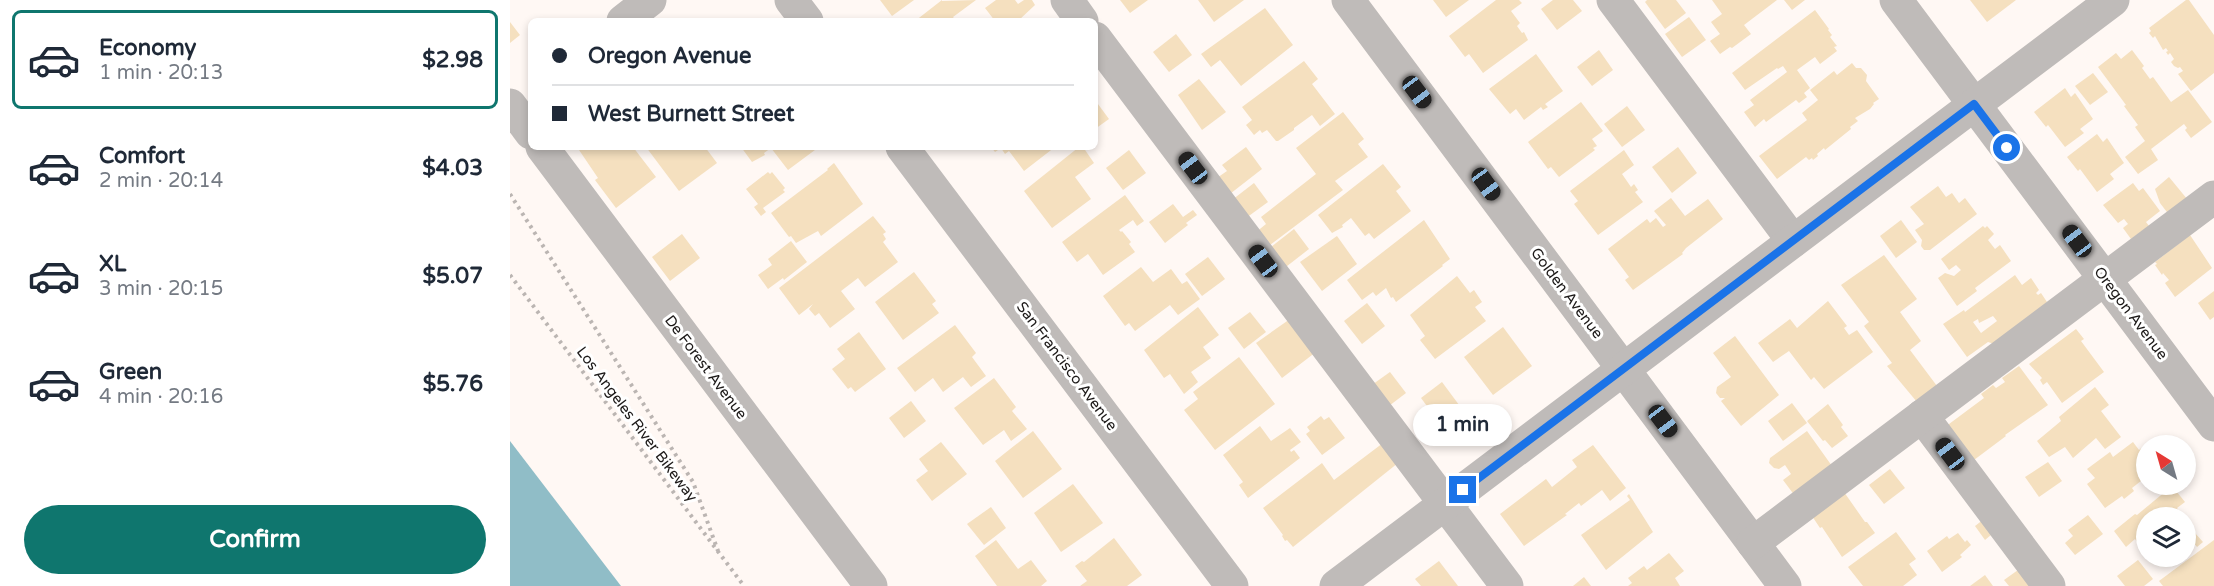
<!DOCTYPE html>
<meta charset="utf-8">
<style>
body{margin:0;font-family:"Varela Round",sans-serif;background:#f6f6f7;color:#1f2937;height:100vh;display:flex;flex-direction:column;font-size:22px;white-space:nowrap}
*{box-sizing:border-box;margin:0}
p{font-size:20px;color:#747a83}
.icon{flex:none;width:33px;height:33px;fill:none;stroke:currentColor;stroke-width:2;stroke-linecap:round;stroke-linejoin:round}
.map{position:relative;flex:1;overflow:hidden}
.details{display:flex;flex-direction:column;background:#fff;width:510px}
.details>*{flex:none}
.guide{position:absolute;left:18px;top:18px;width:570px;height:132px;border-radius:9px;box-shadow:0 3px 9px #0003;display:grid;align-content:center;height:132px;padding:0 24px;background:#fff}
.needle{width:39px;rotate:323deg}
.fabs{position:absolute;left:1626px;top:435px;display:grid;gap:12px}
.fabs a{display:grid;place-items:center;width:60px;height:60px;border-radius:50%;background:#fff;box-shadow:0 3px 9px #0003;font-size:30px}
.end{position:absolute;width:27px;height:27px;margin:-14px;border:8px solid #1a73e8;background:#fff;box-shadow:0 0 0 3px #fff}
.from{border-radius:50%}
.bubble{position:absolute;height:42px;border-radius:21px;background:#fff;box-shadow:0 3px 9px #0003;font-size:20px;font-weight:700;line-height:42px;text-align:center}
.car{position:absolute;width:18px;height:36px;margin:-18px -9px;border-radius:8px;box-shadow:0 0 4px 2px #0007;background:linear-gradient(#222 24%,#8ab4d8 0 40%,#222 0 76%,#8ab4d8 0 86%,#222 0)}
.guide b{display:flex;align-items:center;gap:21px;height:57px;font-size:22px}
.guide b+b{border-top:2px solid #e0e1e3}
.guide i{width:15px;height:15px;background:#1f2937}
ul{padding:10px 0 0;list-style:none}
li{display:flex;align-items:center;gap:18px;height:99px;margin:0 12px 9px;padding:0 12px;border:3px solid transparent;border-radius:9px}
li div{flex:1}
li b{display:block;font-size:22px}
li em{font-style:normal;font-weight:700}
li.current{border-color:#0f766e}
li>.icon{width:54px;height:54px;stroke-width:1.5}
.button{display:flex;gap:12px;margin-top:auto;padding:12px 24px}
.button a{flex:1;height:69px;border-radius:36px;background:#0f766e;color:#fff;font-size:24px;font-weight:700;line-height:69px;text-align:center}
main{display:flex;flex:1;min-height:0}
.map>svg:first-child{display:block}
</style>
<main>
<section class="details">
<ul>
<li class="current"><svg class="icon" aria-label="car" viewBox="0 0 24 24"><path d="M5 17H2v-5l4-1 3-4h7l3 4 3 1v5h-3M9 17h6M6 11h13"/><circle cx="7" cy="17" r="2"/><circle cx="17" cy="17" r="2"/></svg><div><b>Economy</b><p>1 min · 20:13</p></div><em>$2.98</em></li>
<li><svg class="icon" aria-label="car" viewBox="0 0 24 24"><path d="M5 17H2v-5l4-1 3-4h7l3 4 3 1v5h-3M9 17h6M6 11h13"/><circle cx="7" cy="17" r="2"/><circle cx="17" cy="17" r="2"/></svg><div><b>Comfort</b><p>2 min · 20:14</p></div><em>$4.03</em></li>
<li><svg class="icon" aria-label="car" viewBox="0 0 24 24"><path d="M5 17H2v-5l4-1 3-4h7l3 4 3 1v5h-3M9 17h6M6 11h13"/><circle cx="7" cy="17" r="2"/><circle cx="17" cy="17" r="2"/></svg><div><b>XL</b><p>3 min · 20:15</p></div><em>$5.07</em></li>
<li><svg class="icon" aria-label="car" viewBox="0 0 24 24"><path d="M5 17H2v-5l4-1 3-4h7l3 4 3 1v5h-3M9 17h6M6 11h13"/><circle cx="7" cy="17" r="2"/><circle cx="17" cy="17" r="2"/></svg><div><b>Green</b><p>4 min · 20:16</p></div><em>$5.76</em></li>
</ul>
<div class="button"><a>Confirm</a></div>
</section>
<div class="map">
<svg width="1704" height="586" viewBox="0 0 1704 586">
<rect width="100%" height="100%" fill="#fff8f4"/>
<path fill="#90bdc7" d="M0,441L111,586H0Z"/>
<g fill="#f5e0bf" fill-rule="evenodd">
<path d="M370,0H404L382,16Z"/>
<path d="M432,0V1L466,0L443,17L446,21H405Z"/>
<path d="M486,0H505L508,4L514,0H522L525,5L508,21H485L475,8Z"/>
<path d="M610,0H638L620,13Z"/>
<path d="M688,0H734L704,22Z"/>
<path d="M923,0H959L936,17Z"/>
<path d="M986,0H1009L1012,3L1001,11L1010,23L1007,26L1012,33L1014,32L1018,40L973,73L959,54L955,57L939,36Z"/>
<path d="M1043,0H1063L1072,11L1047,30L1031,9Z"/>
<path d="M1137,0H1166L1176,13L1155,29L1135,2Z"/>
<path d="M1202,0H1267L1234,25L1241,34L1222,48L1220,47L1210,54L1200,41L1210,34L1201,22L1212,14Z"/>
<path d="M1274,0H1295L1282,10Z"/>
<path d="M1460,0H1506L1477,22Z"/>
<path d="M1676,0H1679L1704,35V73L1681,91L1668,74L1673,71L1670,67L1668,68L1664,66L1661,62L1664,59L1660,53L1658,55L1656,52L1658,51L1656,48L1653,50L1645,36L1643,38L1639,33L1641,31L1639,28Z"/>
<path d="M755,8L783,45L731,86L710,60L701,67L691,54Z"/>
<path d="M1305,10L1319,29L1318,30L1322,35L1320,37L1327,46L1324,47L1327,51L1310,64L1305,57L1287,70L1300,88L1294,93L1297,97L1289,103L1286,100L1256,122L1254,119L1245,127L1234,112L1244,105L1240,100L1277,72L1273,66L1268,69L1267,68L1235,90L1222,73Z"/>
<path d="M1179,17L1196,40L1172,57L1155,34Z"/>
<path d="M0,22L10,35L0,43Z"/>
<path d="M666,34L682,55L659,72L643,52Z"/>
<path d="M1089,50L1103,70L1082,86L1067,67Z"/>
<path d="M1622,50L1634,66L1632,68L1640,79L1643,77L1661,102L1678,90L1702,122L1681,138L1675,130L1677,128L1674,124L1641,149L1648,160L1628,174L1615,157L1635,141L1625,127L1628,125L1614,106L1616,105L1588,67L1606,53L1611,59Z"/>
<path d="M1026,54L1053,91L1035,104L1038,107L1033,110L1031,107L1014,120L1006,109L1000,114L979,89Z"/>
<path d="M794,61L808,79L802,84L825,114L810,126L802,115L784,128V130L768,141H766L757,130L752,133L750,130L744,135L736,125L742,120L732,107Z"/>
<path d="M1342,63L1346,68H1351L1357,75L1356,81L1369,99L1363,103L1364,104L1360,109L1345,118L1348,121L1340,127L1341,129L1315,150L1314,148L1307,154L1308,156L1303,160L1302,158L1299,160L1296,157L1267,179L1249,156L1297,120L1292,113L1308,100L1300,90L1324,71L1327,75Z"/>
<path d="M1583,73L1598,92L1580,105L1565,86Z"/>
<path d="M689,79L716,112L692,130L668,95Z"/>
<path d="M1555,88L1561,97L1565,93L1583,119L1570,129L1574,133L1555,147L1538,125L1536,127L1524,112Z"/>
<path d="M585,100L599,119L585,129Z"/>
<path d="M1071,102L1093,131L1082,139L1087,146L1083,148L1085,150L1049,177L1041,167L1038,169L1018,142Z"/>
<path d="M1117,106L1135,130L1112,147L1094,124Z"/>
<path d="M833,112L854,139L848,144L858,157L825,181L833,190L756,248L745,233L756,224L751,217L806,174L786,148Z"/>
<path d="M1587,134L1593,142L1597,138L1614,163L1600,174L1604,179L1587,192L1570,169L1568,171L1557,157Z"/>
<path d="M67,147H123L146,177L106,208L85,180L88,178Z"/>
<path d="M136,147H195L207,163L169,191Z"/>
<path d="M231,147H309L278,170L261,148L254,153L255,155L242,162Z"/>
<path d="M481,147H545L514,171L499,151L495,154L491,148L485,152Z"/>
<path d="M569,147H573L584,163L565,177L581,199L542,228L514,191Z"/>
<path d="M736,147L752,169L716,197L704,180L717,171L712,165Z"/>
<path d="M1168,147L1187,173L1162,193L1142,167Z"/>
<path d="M619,150L636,173L613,190L596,168Z"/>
<path d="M1114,150L1124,165L1112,174L1121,187L1124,184L1128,190L1125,192L1133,202L1088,235L1064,204L1068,201L1060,191Z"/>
<path d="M324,163L353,204L311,236L308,231L286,243L281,236L279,237L261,213L318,170L317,169Z"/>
<path d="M873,164L891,187L886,191L901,211L864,239L859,233L855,236L841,218L832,225L833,227L822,233L808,215Z"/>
<path d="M258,172L260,174L262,172L275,188L273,190L275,192L253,208L256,212L251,216L244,207L248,204L236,189Z"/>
<path d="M1659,177L1682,205L1663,220L1650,203L1645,189Z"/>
<path d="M744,183L758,202L736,218L722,200Z"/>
<path d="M1623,183L1629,191L1633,188L1650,211L1636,222L1639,226L1621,239L1613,228L1618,224L1614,219L1608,223L1593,205Z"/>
<path d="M1428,186L1436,197L1442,193L1449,203L1455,198L1467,214L1420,250H1414L1411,246L1412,240L1405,230L1414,224L1400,207Z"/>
<path d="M615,195L634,221L627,226L623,220L609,230L611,232L612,231L621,242L619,244L625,252L593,275L578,254L567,262L552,242Z"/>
<path d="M1161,198L1175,216L1198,199L1213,219L1176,248L1172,253L1173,254L1123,290L1115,280L1119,277L1098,249L1137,219L1140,223L1146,218L1153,227L1156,225L1144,211Z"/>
<path d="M663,204L673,217L683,210L687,215L676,223L678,225L655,243L639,222Z"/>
<path d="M363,216L376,232L373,234L376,239L373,242L388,262L355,287L348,278L331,291L345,309L320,328L309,313L305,316L299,309L303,304L289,315L269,288Z"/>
<path d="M914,220L940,259L932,265L933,266L886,302L883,297L881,298L876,288L866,296L863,292L852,300L837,280Z"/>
<path d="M1391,220L1407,242L1386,258L1370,236Z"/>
<path d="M1473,226L1475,228L1477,226L1484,234L1478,240L1485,249L1490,245L1501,261L1465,288L1467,291L1447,306L1428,278L1435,273L1444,276L1451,270L1446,265L1439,270L1431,259Z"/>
<path d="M784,229L799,249L772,270L757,250Z"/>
<path d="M172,234L190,258L160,281L142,257Z"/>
<path d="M1680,235L1702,268L1665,297L1655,283L1659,280L1653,273L1652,275L1645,265L1647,264L1645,262Z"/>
<path d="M827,236L847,264L812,291L790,262Z"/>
<path d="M281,241L297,262L274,280L273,278L258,289L248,275L262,265L258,259Z"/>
<path d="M1374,255L1407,299L1390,312L1411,341L1400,350L1427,386L1407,402L1377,366L1382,363L1354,326L1359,322L1331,285Z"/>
<path d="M698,257L715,279L692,296L675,274Z"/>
<path d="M631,267L643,282L661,269L672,284L677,281L690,299L668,315L660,305L625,331L619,323L615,326L593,296Z"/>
<path d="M404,272L426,301L422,304L429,313L393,340L365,302Z"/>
<path d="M1505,275L1512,285L1521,278L1529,290L1526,293L1528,295L1531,293L1537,302L1494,347L1478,342L1457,357L1433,324L1454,310L1455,312ZM1483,316L1487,321L1471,333L1463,322L1468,319L1469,323Z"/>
<path d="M947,276L960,293L964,290L972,302L965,307L976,321L925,359L910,340L915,336L900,315Z"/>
<path d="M1704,291V317L1700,320L1688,303Z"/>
<path d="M1318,301L1337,326L1334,328L1339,335L1347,330L1363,352L1314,389L1304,377L1301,380L1279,351L1263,362L1248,343L1280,319L1287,328Z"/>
<path d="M857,303L875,326L852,344L834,321Z"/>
<path d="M688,307L709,335L693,347L701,358L681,372L688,382L674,394L660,374L654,378L634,350Z"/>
<path d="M740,312L756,332L734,349L718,328Z"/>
<path d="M780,319L806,352L772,378L746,343Z"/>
<path d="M445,325L466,353L462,357L476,376L461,387L453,377L433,392L423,378L405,392L387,368Z"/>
<path d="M993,327L1022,366L983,395L954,357Z"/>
<path d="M1566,329L1574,339L1571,341L1594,372L1552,403L1537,382L1533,385L1530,380L1532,378L1519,364Z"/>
<path d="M349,332L376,369L345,392L341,387L338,389L322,369L335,359L327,349Z"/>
<path d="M1225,336L1269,395L1231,426L1211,401L1215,398H1210L1206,393L1207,387L1221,377L1203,353Z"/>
<path d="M729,357L765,404L705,450L674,410L688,399L683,392Z"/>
<path d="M1509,366L1538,405L1495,435L1496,436L1464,460L1435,427L1474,398L1471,394L1483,385L1486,388L1495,382L1492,378Z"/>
<path d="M880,372L896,393L875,409L859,387Z"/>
<path d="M484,378L506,407L502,411L517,429L501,441L494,430L473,445L444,408Z"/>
<path d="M932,382L955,413L934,429L911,398Z"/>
<path d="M1585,387L1599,405L1591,411L1611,437L1595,449L1586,438L1563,458L1555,447L1539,457L1527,441L1551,421L1549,417Z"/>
<path d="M401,401L416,421L394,438L379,418Z"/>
<path d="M1282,403L1297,423L1273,441L1258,421Z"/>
<path d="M1318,404L1333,425L1331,427L1338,436L1322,448L1315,440L1313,441L1297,421Z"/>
<path d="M811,416L814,420L819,417L835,438L812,455L796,434L800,431L797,427Z"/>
<path d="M750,426L761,441L780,428L791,442L780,450L781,452L784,450L790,458L738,498L729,485L733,482L713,455Z"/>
<path d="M523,431L552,469L513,498L485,461Z"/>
<path d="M1297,431L1322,466L1285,496L1273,480L1281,474L1275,465L1269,469L1264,468L1259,463L1260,458Z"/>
<path d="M431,442L457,474L422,501L406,480L418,471L409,459Z"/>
<path d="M1623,442L1629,450L1634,446L1636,449V477L1622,488L1624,491L1614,499L1612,496L1595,508L1577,484L1585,478L1577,469L1600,452L1603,457Z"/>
<path d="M873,443L888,463L783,547L777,540L775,541L772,536L773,535L753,508L812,463L824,480Z"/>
<path d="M1083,445L1116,488L1100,501L1092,490L1071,506L1069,503L1055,514L1057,515L1014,546L990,514L1036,479L1042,487L1067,467L1062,460Z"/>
<path d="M1538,462L1552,481L1529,497L1515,477Z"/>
<path d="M1380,469L1395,488L1374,504L1359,485Z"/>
<path d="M563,484L593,523L551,552L524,513Z"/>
<path d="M1662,486L1675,502L1667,508L1674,518H1636V553L1625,539L1616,547L1604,531L1625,514L1627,515Z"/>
<path d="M1334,492L1355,522H1357L1365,533L1332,557L1312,527L1310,528L1302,516Z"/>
<path d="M1119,494L1143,532L1096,570L1071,535L1120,500L1117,496Z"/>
<path d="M481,507L496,528L474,545L457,524Z"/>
<path d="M1578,515L1593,534L1565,555L1555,543L1563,536L1558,530Z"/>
<path d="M1478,516L1488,529L1475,540L1465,526Z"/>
<path d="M1676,523L1693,542L1687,547L1677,534L1676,535Z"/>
<path d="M1386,532L1406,559L1399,564L1407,575L1393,586H1353L1338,567Z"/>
<path d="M1448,533L1455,542L1457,540L1461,545L1450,555L1452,557L1432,572L1417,551L1437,536L1439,539Z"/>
<path d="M604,538L632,575L617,586H570L577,581L565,566L572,561L574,562Z"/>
<path d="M486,540L508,569L521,560L537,581L531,586H487L465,556Z"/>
<path d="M1704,540V586H1653L1649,581Z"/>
<path d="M1159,553L1174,571L1165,578L1170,586H1118L1122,583L1118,578L1134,566L1137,570Z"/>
<path d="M1628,560L1643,579L1634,586H1615L1607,576Z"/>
<path d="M929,561L948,586H911L905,579Z"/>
<path d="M1515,565L1521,586H1499L1494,580Z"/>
<path d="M1475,575L1483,586H1460Z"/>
<path d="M1074,577L1081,586H1063Z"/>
</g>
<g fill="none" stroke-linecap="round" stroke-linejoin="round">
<g stroke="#bbb5b2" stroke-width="4" stroke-dasharray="3 4.5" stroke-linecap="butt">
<path d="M0,194L183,482L208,551"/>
<path d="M0,275L234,586"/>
</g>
<g stroke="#bfbbb9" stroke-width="33">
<path d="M281,0L297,21"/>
<path d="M557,0L572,21"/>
<path d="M838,0L1275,586"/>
<path d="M1103,0L1283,241"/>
<path d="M1386,0L1704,425"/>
<path d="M113,21L140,0"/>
<path d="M585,38L997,586"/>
<path d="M0,105L21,133"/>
<path d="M32,147L361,586"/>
<path d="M392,147L722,586"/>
<path d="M1412,416L1539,586"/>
<path d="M1243,543L1704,197"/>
<path d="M826,586L1603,0"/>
</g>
</g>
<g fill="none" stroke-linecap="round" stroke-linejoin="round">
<path stroke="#1a73e8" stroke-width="8" d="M953,490L1464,104L1497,148"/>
</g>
<g text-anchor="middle" stroke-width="6" stroke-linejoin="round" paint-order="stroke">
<g font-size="15" fill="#1c1918" stroke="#fff">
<text transform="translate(1057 293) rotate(53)" y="5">Golden Avenue</text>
<text transform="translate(1621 313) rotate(53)" y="5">Oregon Avenue</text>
<text transform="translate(557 366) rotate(53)" y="5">San Francisco Avenue</text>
<text transform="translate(196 367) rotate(53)" y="5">De Forest Avenue</text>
<text transform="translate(127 424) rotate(53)" y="5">Los Angeles River Bikeway</text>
</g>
</g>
</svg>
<div class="fabs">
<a><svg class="needle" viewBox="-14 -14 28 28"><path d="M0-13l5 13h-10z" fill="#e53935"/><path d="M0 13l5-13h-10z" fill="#747a83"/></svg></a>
<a><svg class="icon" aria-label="layers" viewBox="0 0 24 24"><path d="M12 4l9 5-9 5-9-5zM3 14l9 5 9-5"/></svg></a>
</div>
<i class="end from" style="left:1497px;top:148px"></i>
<i class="end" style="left:953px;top:490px"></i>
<div class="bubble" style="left:903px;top:404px;width:99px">1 min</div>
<i class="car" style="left:907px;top:92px;rotate:143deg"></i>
<i class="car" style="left:683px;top:168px;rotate:323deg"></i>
<i class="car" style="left:976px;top:184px;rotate:144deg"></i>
<i class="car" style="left:1567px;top:241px;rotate:323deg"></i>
<i class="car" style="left:753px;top:261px;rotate:323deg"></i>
<i class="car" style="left:1153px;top:421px;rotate:143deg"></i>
<i class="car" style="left:1440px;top:454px;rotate:323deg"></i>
<div class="guide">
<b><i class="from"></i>Oregon Avenue</b>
<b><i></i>West Burnett Street</b>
</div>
</div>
</main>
